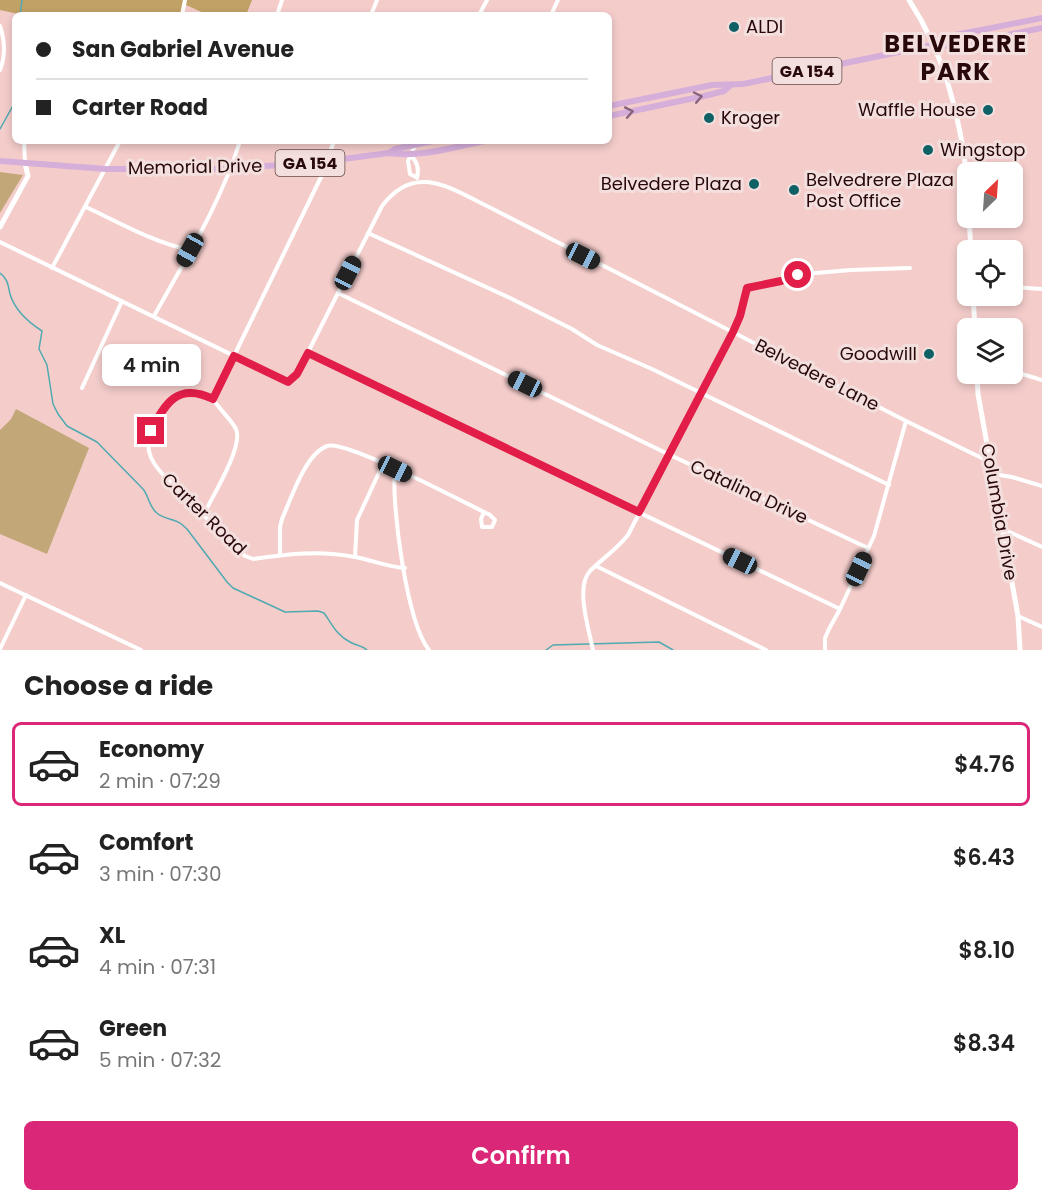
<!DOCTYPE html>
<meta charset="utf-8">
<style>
body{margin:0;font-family:Poppins,sans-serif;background:#f6f6f6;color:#222;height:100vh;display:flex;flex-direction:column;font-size:22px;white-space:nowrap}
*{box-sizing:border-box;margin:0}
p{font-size:20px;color:#767676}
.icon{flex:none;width:33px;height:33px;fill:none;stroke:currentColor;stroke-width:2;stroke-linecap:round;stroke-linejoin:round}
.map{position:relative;height:650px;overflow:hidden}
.sheet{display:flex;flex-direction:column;background:#fff;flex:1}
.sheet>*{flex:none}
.guide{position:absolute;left:12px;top:12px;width:600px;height:132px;border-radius:9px;box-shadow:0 3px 9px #0003;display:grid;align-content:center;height:132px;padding:0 24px;background:#fff}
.needle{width:39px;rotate:25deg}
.tools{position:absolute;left:957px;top:162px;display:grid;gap:12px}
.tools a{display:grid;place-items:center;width:66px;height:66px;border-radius:9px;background:#fff;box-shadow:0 3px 9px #0003;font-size:30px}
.end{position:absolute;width:27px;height:27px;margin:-14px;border:8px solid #e11d48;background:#fff;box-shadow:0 0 0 3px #fff}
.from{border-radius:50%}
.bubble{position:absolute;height:42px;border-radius:9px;background:#fff;box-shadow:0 3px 9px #0003;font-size:20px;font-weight:600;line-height:42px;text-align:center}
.car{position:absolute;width:18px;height:36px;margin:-18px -9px;border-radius:8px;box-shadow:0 0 4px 2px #0007;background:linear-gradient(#222 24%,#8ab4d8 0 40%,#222 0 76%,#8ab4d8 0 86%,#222 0)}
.guide b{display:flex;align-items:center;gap:21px;height:57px;font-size:22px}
.guide b+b{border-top:2px solid #e0e0e0}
.guide i{width:15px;height:15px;background:#222}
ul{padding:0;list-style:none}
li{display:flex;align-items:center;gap:18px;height:84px;margin:0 12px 9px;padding:0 12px;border:3px solid transparent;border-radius:9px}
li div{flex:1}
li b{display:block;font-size:22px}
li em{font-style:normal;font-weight:600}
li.selected{border-color:#db2777}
li>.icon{width:54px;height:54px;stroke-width:1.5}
h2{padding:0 24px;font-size:27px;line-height:72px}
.primary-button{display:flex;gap:12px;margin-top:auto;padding:12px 24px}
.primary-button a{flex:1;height:69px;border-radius:9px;background:#db2777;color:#fff;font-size:24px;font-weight:600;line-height:69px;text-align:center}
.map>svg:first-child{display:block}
</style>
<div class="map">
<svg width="1042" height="650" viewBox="0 0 1042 650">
<rect width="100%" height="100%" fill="#f4cdcb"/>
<g fill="#c2a879">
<path d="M0,172L23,175L0,213Z"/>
<path d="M16,409L89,448L47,554L0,534V430L11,419Z"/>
</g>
<path fill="#c2a166" d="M0,0H252L246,15H208L186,5L182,15H23L0,10Z"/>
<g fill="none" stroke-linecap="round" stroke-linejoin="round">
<g stroke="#4faab1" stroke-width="1.5">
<path d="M20,15L22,0"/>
<path d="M0,129L15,102V91"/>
<path d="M0,273C8,279 8,285 10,294C15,311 28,322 42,331L39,349L47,365L53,404L58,414L67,426L97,442L143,489C149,496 149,508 158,514C168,521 176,517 187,529L227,582L233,588L285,612L318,611L324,613C332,624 337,636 350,642C357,646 361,645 367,650"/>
<path d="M546,650L553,645L659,642L673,650"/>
</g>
<g stroke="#fff" stroke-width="4">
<path d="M182,15L185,0"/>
<path d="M277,15L282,0"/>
<path d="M371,15L377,0"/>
<path d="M479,15L487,0"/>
<path d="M551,15L558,0"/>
<path d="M0,26C5,41 6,55 0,70"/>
<path d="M24,141L25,163"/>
<path d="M411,156C418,162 419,170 417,178"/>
<path d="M416,177L410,174L408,161L417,141"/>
<path d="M86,207C120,223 153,242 190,250"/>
<path d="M368,233L510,298L572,329L597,345L652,369L889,485"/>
<path d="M0,242L288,382L297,374L382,206C415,162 450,188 489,207L906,421L990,462"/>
<path d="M52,268L120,141"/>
<path d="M1012,287L1042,289"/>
<path d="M338,293L670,455L868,548"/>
<path d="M154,316C185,260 221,203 240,141"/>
<path d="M307,353L840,609"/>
<path d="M1012,371L1042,380"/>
<path d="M82,388L122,301"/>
<path d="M213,399C187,386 169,395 156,420C151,430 147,439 149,451C151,462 159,470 166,478L245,556L253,559C289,554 319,550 355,557C372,560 387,567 405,568"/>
<path d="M213,399L322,175L334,141"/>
<path d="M395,469C391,505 407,623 429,650"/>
<path d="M993,474L1012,477L1042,486"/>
<path d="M204,514C212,497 244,446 236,429C230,418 219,409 213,399"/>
<path d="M1003,529L1042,547"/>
<path d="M280,555V527L282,519C291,499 305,454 327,446C345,439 465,503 490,515L495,520L492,527H482L481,519L484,512"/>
<path d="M355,557L357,520L383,464"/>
<path d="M596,566L766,650"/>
<path d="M0,583L141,650"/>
<path d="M1018,616L1042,627"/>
<path d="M0,649L26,595"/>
<path d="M593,650C589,630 575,587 590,571C603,558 616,550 628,535L733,332L740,316L747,288L781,281L804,274L851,270L910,268"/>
<path d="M825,650V638L829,629L840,609L874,536L906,421"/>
</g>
<g stroke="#fff" stroke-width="5">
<path d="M909,0C946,56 962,123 968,189"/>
<path d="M969,218L971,250"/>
<path d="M0,227L28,176L25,163"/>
<path d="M973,296L975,328"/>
<path d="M977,374L978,394L1018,616L1020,650"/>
</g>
<g stroke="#d5aeda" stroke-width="6">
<path d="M934,45L953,46L1042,28"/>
<path d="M609,106L712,85L743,84L933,45L950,36L1042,18"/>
<path d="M609,116L704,96L724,91L731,85"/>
<path d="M389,153L395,149L433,141"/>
<path d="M0,161L106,169H231L328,161L389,153C419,158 455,147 484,141"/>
</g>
</g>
<defs><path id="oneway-chevron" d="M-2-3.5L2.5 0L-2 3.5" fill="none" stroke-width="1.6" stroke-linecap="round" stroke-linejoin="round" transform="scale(1.5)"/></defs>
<g stroke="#87637c">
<use href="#oneway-chevron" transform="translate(698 97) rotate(-12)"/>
<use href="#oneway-chevron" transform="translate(629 112) rotate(-11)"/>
</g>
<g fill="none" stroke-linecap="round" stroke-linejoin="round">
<path stroke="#e11d48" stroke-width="8" d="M151,431C165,403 178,382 213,399L234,356L288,382L297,374L308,353L639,512L733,332L740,316L747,288L781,281L798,275"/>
</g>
<g fill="#106166" stroke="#f3e0de" stroke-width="2">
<circle cx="734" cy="27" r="6"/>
<circle cx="988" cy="110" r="6"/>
<circle cx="709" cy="118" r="6"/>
<circle cx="928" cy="150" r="6"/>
<circle cx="754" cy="184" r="6"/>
<circle cx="794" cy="190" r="6"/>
<circle cx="929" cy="354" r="6"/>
</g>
<g text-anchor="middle" stroke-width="6" stroke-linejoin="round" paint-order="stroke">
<g fill="#f3e0de" stroke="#654949" stroke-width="1.5">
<rect x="772.5" y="58" width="69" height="26" rx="4.5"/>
<rect x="275.5" y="150" width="69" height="26" rx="4.5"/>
</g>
<g font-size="16" font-weight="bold" fill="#280809">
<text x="807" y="77">GA 154</text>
<text x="310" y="169">GA 154</text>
</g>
<g font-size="18" fill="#280809" stroke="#f3e0de" text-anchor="start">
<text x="746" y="33">ALDI</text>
<text x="976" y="116" text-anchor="end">Waffle House</text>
<text x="721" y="124">Kroger</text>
<text x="940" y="156">Wingstop</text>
<text x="806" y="186">Belvedrere Plaza<tspan x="806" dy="21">Post Office</tspan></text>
<text x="742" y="190" text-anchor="end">Belvedere Plaza</text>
<text x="917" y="360" text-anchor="end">Goodwill</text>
</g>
<g font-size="18" fill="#280809" stroke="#f3e0de">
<text transform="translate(195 167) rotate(-1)" y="6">Memorial Drive</text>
<text transform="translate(817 375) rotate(27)" y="6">Belvedere Lane</text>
<text transform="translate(749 492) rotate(25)" y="6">Catalina Drive</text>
<text transform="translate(999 512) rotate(80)" y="6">Columbia Drive</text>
<text transform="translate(204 514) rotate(44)" y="6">Carter Road</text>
</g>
<g font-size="24" font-weight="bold" letter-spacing="1.5" fill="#280809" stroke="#f3e0de">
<text x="956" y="52">BELVEDERE<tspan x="956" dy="28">PARK</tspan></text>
</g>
</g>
</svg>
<div class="tools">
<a><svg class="needle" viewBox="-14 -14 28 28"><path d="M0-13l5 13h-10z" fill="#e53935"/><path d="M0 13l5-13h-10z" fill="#767676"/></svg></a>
<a><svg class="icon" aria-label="locate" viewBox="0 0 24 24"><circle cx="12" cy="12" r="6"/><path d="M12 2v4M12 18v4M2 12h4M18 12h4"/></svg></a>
<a><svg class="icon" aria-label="layers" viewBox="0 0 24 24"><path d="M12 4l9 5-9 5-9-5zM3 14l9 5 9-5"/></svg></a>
</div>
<i class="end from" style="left:798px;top:275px"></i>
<i class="end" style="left:151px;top:431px"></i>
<div class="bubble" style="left:102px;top:344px;width:99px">4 min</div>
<i class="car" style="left:190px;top:250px;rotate:209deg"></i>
<i class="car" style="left:583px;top:256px;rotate:117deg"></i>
<i class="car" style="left:348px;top:273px;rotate:27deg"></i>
<i class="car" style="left:525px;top:384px;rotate:296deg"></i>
<i class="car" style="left:395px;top:469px;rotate:116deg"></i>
<i class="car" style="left:740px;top:561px;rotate:296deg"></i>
<i class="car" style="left:859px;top:569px;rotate:25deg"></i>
<div class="guide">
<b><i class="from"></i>San Gabriel Avenue</b>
<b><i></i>Carter Road</b>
</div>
</div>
<section class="sheet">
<h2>Choose a ride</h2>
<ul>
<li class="selected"><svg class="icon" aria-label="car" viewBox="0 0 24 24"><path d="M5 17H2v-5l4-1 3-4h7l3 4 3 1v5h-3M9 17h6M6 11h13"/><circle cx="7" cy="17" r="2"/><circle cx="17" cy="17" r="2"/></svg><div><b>Economy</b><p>2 min · 07:29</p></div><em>$4.76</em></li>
<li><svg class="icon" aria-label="car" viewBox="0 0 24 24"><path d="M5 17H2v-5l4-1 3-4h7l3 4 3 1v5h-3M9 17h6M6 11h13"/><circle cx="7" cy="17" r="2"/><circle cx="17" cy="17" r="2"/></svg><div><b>Comfort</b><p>3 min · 07:30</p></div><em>$6.43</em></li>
<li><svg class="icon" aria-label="car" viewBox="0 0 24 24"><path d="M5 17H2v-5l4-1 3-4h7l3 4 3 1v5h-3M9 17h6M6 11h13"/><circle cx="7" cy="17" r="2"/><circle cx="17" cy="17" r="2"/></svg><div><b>XL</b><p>4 min · 07:31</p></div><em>$8.10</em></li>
<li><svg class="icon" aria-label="car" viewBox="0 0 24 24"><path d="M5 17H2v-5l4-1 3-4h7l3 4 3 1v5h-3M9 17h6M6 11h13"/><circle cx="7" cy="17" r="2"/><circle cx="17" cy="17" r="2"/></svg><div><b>Green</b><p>5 min · 07:32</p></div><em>$8.34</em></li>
</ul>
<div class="primary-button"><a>Confirm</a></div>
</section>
